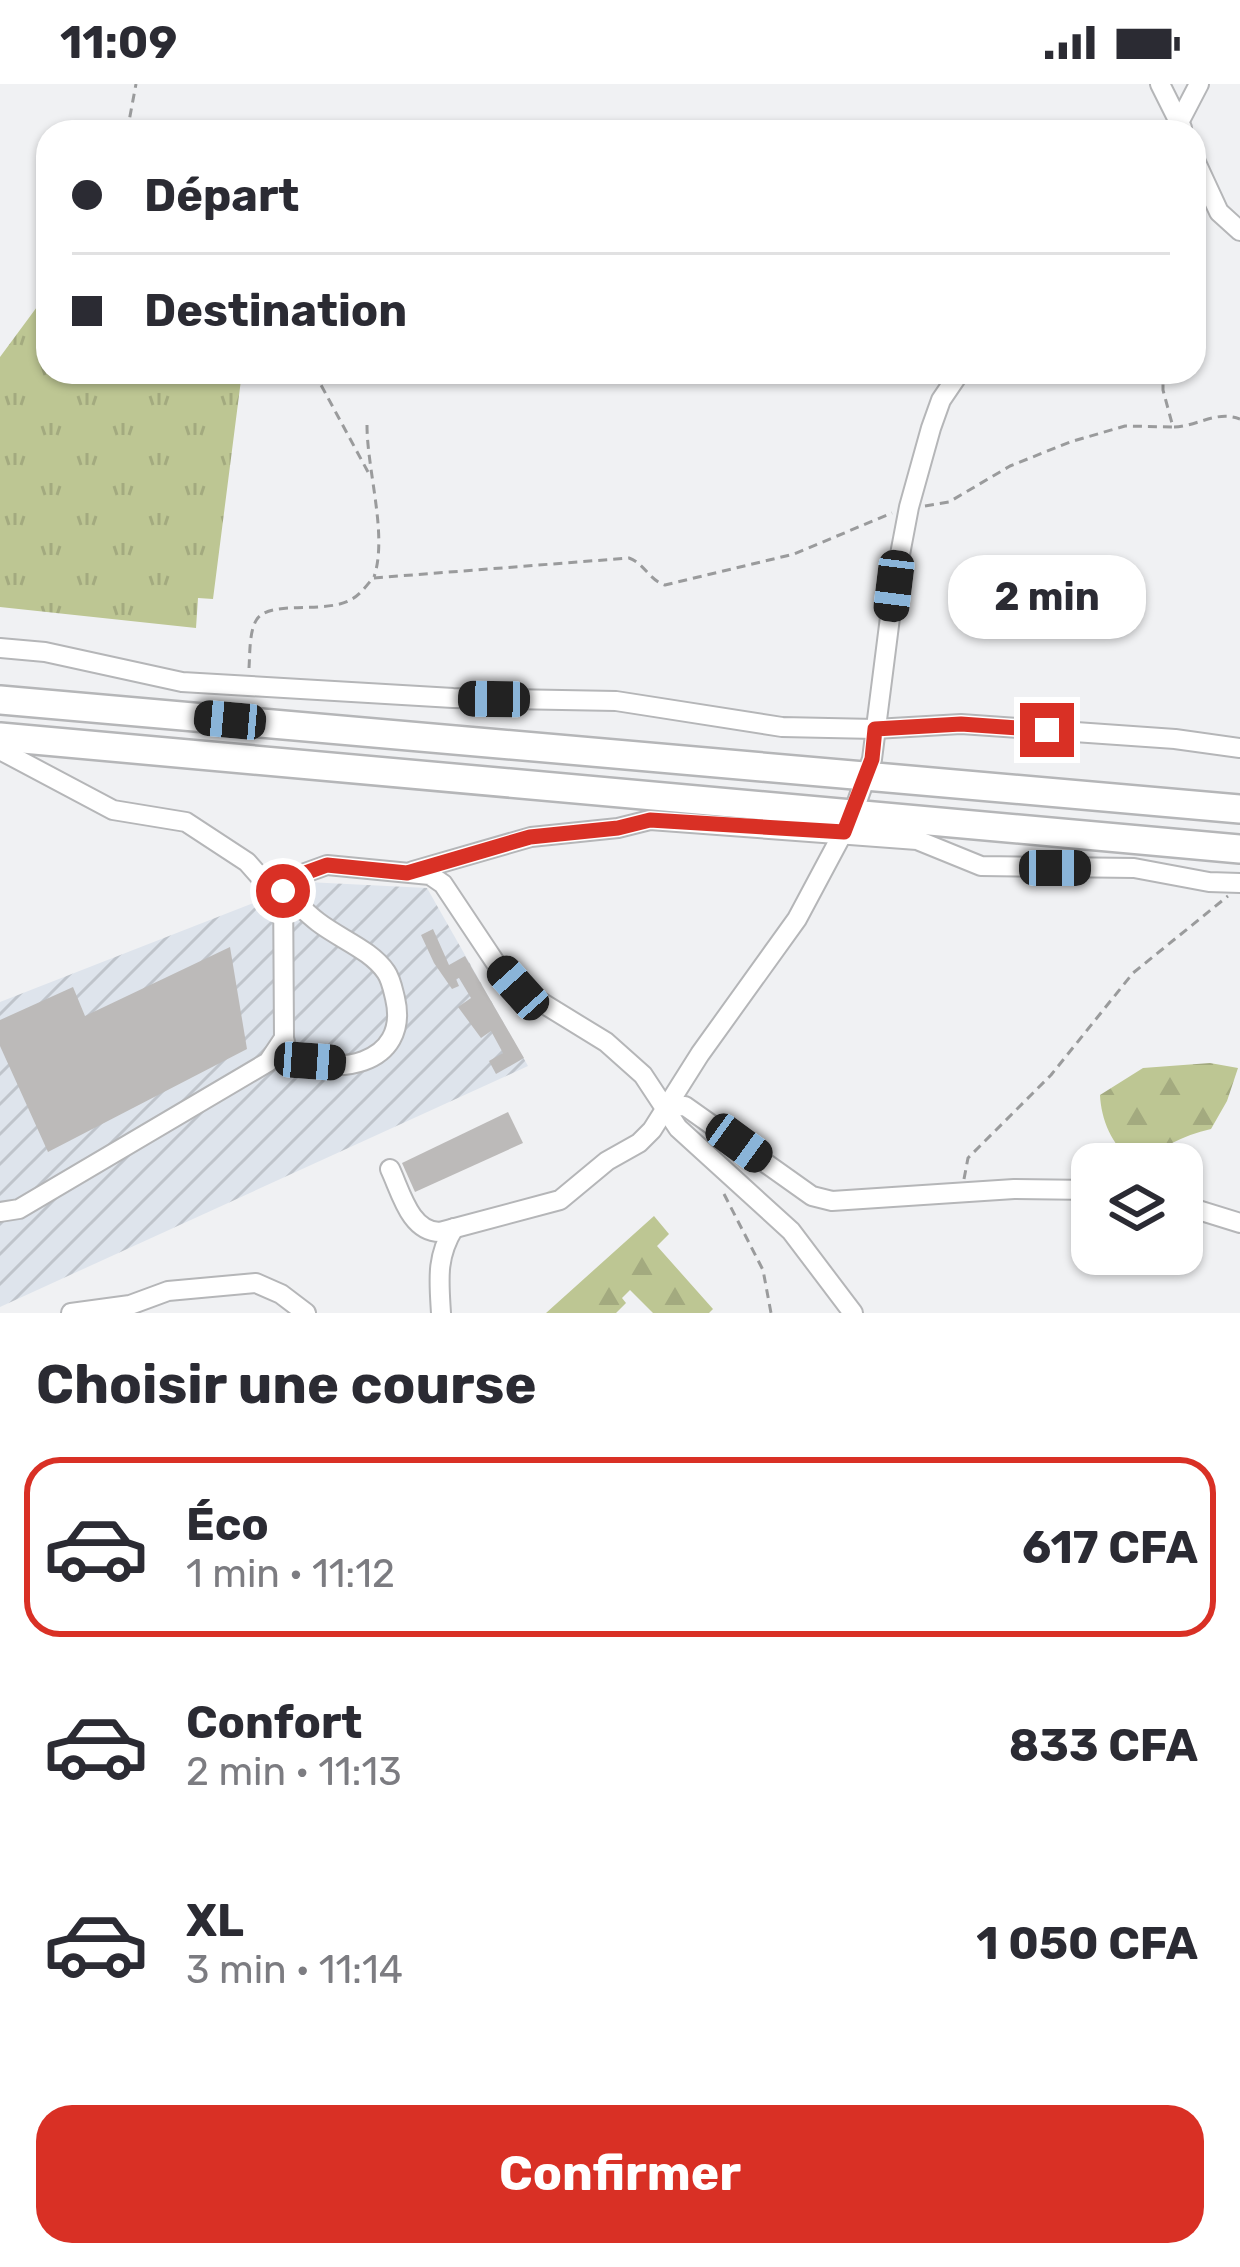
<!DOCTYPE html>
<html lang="fr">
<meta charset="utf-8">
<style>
body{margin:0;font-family:Rubik,sans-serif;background:#f7f7f7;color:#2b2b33;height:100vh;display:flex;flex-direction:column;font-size:45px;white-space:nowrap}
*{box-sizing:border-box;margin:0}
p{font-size:39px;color:#7c7c81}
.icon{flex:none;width:66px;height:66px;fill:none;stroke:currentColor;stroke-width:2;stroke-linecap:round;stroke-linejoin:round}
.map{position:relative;height:1229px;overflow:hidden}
.side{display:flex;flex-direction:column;background:#fff;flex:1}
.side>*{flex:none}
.guide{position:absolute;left:36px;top:36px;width:1170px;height:264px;border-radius:36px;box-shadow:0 3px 9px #0004;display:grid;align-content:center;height:264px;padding:0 36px;background:#fff}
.buttons{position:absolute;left:1071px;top:1059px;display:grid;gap:24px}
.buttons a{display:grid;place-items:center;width:132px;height:132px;border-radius:24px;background:#fff;box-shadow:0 3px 9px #0004;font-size:60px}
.end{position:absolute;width:54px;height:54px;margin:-27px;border:15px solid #d93025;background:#fff;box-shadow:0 0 0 6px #fff}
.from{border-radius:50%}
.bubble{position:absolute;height:84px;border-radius:36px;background:#fff;box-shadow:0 3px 9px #0004;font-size:39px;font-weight:700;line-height:84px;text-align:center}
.car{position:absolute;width:36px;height:72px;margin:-36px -18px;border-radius:15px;box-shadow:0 0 9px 3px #0007;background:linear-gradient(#222 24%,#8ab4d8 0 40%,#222 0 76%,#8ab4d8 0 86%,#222 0)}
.guide b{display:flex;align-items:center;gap:42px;height:114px;font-size:45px}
.guide b+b{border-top:3px solid #e1e1e2}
.guide i{width:30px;height:30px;background:#2b2b33}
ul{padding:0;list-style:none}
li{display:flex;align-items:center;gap:36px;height:180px;margin:0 24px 18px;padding:0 12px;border:6px solid transparent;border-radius:36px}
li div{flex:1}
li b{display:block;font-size:45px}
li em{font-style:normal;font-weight:700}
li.on{border-color:#d93025}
li>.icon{width:108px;height:108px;stroke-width:1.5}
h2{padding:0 36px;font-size:54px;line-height:144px}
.button{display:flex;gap:24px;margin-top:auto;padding:24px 36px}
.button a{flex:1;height:138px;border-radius:36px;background:#d93025;color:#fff;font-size:48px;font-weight:700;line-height:138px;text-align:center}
.status{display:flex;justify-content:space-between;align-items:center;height:84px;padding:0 60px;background:#fff;direction:ltr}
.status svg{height:33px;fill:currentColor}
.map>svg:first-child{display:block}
</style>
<div class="status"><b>11:09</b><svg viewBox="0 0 49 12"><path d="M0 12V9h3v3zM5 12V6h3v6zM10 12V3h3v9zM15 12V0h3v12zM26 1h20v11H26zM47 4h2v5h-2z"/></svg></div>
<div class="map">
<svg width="1240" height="1229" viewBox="0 0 1240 1229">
<defs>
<pattern id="industrial-furrows" width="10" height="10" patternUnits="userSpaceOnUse" patternTransform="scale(3)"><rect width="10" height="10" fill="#dee4ec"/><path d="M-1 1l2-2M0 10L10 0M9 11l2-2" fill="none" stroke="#bfc4cb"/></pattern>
<pattern id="grass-tufts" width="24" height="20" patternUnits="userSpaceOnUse" patternTransform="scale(3)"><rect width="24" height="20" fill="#bdc693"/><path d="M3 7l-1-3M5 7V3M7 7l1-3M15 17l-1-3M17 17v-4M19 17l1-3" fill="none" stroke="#a3aa7f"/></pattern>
<pattern id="forest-firs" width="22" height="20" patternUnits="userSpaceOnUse" patternTransform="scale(3)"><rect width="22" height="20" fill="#bdc693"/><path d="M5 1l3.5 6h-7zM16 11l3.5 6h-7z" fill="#a3aa7f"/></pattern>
</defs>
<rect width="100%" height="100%" fill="#f0f1f3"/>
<path fill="url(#industrial-furrows)" d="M307,798L427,804L528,982L0,1223V918Z"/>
<path fill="url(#grass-tufts)" d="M48,208V288H242L213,515L198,514L196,544L0,523V273Z"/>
<g fill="url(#forest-firs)">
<path d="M1210,979L1238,984L1227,1017L1211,1045C1182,1051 1160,1067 1132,1076C1112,1062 1101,1035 1100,1011L1143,984Z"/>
<path d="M654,1132L669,1150L657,1162L713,1225L709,1229H653L630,1206L622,1214L626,1219L616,1229H546Z"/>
</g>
<g fill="#bcbab9">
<path d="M433,845L449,881L465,872L524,974L496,990L489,977L503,969L491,947L481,954L458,923L471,914L459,894L456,895L459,902L452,905L434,879L421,851Z"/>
<path d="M230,863L247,965L48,1068L0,962V936L73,903L85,932Z"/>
<path d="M508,1028L523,1059L415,1108L402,1079Z"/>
</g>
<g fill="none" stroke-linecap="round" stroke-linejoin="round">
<g stroke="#b5b6b8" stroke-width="22">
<g id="minor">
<path d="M1160,0L1182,44"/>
<path d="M1174,48L1199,0"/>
<path d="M1194,74L1219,128L1240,147"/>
<path d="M0,564L45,568L182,598L453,614L616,617L782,643L875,645L961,640L1175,655L1240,664"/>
<path d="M0,666L113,726L186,738L247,778L262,795L283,797L327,781L430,791L443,800L497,881L518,904L606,958L643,991L678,1044L791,1147L853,1229"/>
<path d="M413,787L531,753L618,744L650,736L917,756L981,782L1134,784L1209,798L1240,799"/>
<path d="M283,807C295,817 306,829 318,838C340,855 371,866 386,888C391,895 393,906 395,914C411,982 331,996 287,967L284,954"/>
<path d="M664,1023L685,1022L812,1112L832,1117L1014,1105L1092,1106"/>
<path d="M390,1085C401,1108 410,1148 440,1148L560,1116L607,1077L639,1059L652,1046L700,970L797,835L852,732L872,675L894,502L909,423L931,344L941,316L960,288"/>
<path d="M1182,1121L1240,1139"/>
<path d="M0,1128L19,1125L268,978L284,954L283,797"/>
<path d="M71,1229L130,1221L168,1207L256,1199L281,1210L306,1229"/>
<path d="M441,1229C439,1196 436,1173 454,1144"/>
</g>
</g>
<g stroke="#b5b6b8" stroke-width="32">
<g id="highway">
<path d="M0,616L1240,725"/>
<path d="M0,653L1240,765"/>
</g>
</g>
<g stroke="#9a9b9c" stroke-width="3" stroke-dasharray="9 6" stroke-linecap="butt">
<path d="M127,48L136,0"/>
<path d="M303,48H322"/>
<path d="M48,161L39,172L48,184"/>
<path d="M314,288L368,388"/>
<path d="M367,341C367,387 388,451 374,493"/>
<path d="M1174,343C1199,342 1216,326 1240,335"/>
<path d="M925,422L949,418L1010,382L1070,358L1125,342L1173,343L1163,306V288"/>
<path d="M249,584C250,570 249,547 257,535C272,515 326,531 352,515C360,511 367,501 373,494L629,474C645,480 649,496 665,501L794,470L892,429"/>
<path d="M964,1095L968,1074L1051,991L1133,889L1228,812"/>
<path d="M724,1110L763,1186L771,1229"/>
</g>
<use href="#minor" stroke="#fff" stroke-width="18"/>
<use href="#highway" stroke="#fff" stroke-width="27"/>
</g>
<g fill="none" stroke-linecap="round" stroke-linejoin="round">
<path stroke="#d93025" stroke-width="15" d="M283,807V797L327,781L407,789L530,753L618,744L650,736L844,748L872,675L875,645L961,640L1047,646"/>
</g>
</svg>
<div class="buttons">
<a><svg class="icon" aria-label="layers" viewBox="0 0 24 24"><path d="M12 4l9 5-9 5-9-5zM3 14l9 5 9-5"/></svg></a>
</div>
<i class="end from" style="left:283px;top:807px"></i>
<i class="end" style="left:1047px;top:646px"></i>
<div class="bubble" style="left:948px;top:471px;width:198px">2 min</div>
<i class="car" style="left:894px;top:502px;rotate:187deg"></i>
<i class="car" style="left:494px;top:615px;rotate:271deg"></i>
<i class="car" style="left:230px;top:636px;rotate:275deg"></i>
<i class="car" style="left:1055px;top:784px;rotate:90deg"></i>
<i class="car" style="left:518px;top:904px;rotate:318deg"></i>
<i class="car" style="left:310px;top:977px;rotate:94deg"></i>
<i class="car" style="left:739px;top:1059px;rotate:126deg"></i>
<div class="guide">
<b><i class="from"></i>Départ</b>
<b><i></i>Destination</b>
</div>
</div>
<section class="side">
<h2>Choisir une course</h2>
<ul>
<li class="on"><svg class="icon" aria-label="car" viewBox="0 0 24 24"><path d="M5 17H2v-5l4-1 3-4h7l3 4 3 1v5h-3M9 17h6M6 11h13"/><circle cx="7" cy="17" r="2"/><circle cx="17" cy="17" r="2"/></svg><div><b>Éco</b><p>1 min · 11:12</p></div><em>617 CFA</em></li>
<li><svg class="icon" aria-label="car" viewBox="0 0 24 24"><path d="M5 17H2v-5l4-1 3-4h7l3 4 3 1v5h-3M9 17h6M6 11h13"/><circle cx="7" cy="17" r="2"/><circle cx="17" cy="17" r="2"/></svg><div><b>Confort</b><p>2 min · 11:13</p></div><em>833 CFA</em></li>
<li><svg class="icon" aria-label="car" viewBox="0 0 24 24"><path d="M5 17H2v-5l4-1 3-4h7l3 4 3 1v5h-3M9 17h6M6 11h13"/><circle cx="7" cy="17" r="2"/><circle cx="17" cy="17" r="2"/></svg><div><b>XL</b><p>3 min · 11:14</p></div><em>1 050 CFA</em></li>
</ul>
<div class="button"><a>Confirmer</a></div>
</section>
